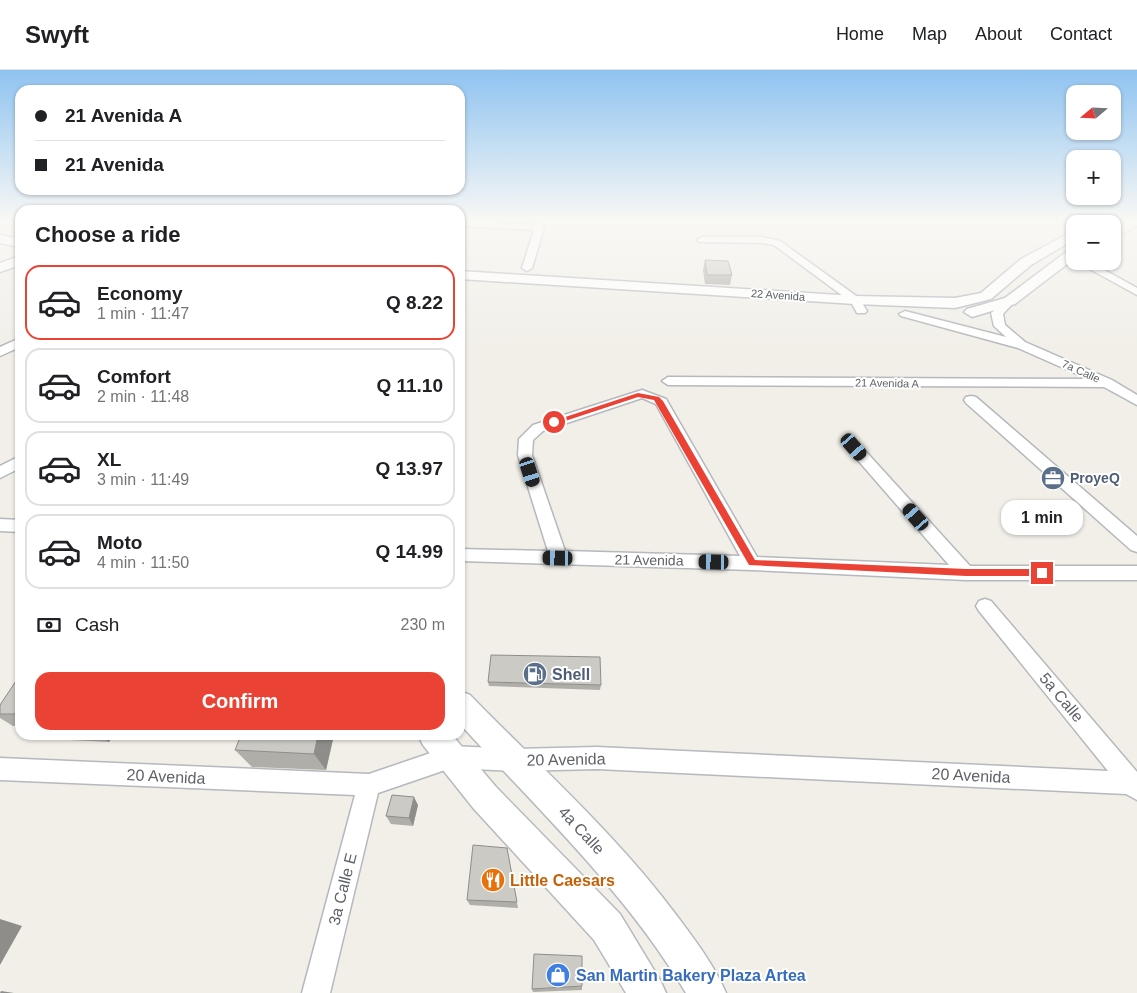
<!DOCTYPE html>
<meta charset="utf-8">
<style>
body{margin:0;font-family:Helvetica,sans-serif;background:#f2f2f2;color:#202124;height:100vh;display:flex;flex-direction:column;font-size:19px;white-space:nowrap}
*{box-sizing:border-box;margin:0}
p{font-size:16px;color:#757577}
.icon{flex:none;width:28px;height:28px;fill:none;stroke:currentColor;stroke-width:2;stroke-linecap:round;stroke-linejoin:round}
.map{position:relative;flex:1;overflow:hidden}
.side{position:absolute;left:15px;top:135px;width:450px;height:535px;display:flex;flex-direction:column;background:#fff;border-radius:15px;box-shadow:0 1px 4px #0004}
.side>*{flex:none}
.banner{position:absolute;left:15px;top:15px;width:450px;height:110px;border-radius:15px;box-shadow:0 1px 4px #0004;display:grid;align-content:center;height:110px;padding:0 20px;background:#fff}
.needle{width:32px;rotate:251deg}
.buttons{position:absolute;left:1066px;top:15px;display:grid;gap:10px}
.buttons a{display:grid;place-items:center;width:55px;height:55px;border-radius:10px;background:#fff;box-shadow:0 1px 4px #0004;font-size:25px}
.end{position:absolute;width:22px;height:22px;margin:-11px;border:6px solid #ea4335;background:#fff;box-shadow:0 0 0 2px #fff}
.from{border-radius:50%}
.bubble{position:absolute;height:35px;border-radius:15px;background:#fff;box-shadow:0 1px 4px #0004;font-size:16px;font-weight:600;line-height:35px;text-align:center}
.car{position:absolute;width:15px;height:30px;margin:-15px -8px;border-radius:6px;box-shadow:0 0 4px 1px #0007;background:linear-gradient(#222 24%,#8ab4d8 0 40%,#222 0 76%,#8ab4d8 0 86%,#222 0)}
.banner b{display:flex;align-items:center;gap:18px;height:48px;font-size:19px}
.banner b+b{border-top:1px solid #e0e0e0}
.banner i{width:12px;height:12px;background:#202124}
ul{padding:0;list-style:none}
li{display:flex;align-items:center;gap:15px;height:75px;margin:0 10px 8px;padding:0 10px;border:2px solid #e0e0e0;border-radius:15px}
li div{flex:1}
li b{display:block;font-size:19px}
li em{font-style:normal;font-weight:600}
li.current{border-color:#ea4335}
li>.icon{width:45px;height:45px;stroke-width:1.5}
h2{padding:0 20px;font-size:22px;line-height:60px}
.pay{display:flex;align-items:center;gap:12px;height:55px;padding:0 20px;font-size:19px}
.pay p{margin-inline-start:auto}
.primary-button{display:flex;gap:10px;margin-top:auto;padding:10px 20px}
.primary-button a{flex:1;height:58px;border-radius:15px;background:#ea4335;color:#fff;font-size:20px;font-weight:600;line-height:58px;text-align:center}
header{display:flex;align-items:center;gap:30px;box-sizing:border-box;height:70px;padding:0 25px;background:#fff;border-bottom:1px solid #e0e0e0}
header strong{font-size:24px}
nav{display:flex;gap:28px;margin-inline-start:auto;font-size:18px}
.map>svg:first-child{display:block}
</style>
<header>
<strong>Swyft</strong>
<nav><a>Home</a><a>Map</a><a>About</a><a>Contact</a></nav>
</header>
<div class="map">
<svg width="1137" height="923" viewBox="0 0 1137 923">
<rect width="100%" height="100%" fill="#f1efe8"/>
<path fill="#c5e8c5" d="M607,149H683L630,154Z"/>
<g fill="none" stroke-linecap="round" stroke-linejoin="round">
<g stroke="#b5b8bc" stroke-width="3">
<g id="street">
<path d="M533,149H541L544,158L532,198L527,201L522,198L534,160L460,156V150L534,155Z"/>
<path d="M702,167H762L780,171L859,228L867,241L865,243H857L851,232L774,175L762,173L699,172L697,170Z"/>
<path d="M1090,192L1137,218V225L1086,197V193Z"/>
<path d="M1010,228L1015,231L1003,244L1005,255L1025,272L1112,310L1137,325V335L1104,317L668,315L662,311L668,307L1088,309L1018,278L901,246L899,244L905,241L1006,267L994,256L991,243Z"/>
<path d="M20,268V277L0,286V277Z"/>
<path d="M642,320L666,329L757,487L949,495L849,380L847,377L854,372L859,374L970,496H1137V510H966L752,500L460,491V479L548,481L518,385L519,369L533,355ZM642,328L656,334L740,486L565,481L532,385L533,370L543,361Z"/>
<path d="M971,326L976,327L1137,466V482L1131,480L966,333L964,330L966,327Z"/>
<path d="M20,386V398L0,408V396Z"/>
<path d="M0,449L20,450V462L0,461Z"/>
<path d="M985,529L991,531L1137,702V730L1126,724L597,699L515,701L451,698L378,723L330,923H302L355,725L0,710V688L369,704L451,676L515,679L597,677L1108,701L979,541L976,536L979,531Z"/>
</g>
</g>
<g stroke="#b6babf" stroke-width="3">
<g id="secondary">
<path d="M1097,149H1112L1106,154H1089Z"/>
<path d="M1132,149H1137V156L1112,168V159Z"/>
<path d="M1075,160V169L1031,195L991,229L955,238L855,234L460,209V201L855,226L955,228L981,223L1021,189Z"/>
<path d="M0,165L20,169V177L0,173Z"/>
<path d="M1075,178V188L1015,234L972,247L964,242L967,239L1005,228L1070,179Z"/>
<path d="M20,186V195L0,202V193Z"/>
<path d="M460,621L470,625C540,697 617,765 677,846C695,870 714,895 726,923H686C625,821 539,741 460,654Z"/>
<path d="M418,665H452L496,717L620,844L660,910L666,923H626L594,870L474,739L423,675Z"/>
</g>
</g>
<use href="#street" fill="#fff" fill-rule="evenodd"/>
<use href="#secondary" fill="#fff" fill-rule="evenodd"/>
</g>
<g fill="#afaea9">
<path d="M705,190L732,205L730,215L705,214L703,200Z"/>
<path d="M20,605V656H13L0,648V635Z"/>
<path d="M488,612L601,615L600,620L489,616Z"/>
<path d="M63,665H113L109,672L70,670Z"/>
<path d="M334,665L326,700L252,697L235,680Z"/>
<path d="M418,735L413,756L391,754L386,746Z"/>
<path d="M507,778L518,838L470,835L467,830Z"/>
<path d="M582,916V920L533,922L532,919Z"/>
</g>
<g fill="#8f8d8a">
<path d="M101,665H113L109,672Z"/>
<path d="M318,665H334L326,700L314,684Z"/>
<path d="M414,727L418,735L413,756L409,748Z"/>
<path d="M0,849L22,856L0,895Z"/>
<path d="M1,921L14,923H0Z"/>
</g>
<g fill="#cccac5" stroke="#8f8d8a">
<path d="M705,190L728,191L732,205H707Z"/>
<path d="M491,585L600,587L601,615L488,612Z"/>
<path d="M20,605V644H0V635Z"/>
<path d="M241,665H318L314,684L235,680Z"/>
<path d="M392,725L414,727L409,748L386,746Z"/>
<path d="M473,775L507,778L517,832L467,830Z"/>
<path d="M534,884L582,886V916L532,919Z"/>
</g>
<linearGradient id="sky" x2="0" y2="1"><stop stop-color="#8fc3f1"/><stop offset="0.54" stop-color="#f9f8f5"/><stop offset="1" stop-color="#f9f8f5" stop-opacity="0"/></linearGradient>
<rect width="1137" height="278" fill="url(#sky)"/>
<path fill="#ea4335" d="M638,323L659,327L663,331L755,490L966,499H1042L1046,503L1042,506H966L749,495L654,330L638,327L556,354L550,352Z"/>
<defs>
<g id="office-disc" transform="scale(1.25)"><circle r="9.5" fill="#5c6f8a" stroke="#fff"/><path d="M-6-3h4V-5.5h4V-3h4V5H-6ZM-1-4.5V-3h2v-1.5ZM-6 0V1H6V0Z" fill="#fff"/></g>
<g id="fuel-disc" transform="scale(1.25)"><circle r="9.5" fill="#5c6f8a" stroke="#fff"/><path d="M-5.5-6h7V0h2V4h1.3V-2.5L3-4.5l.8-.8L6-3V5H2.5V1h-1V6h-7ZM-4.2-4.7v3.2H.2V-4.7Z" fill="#fff"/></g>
<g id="restaurant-disc" transform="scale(1.25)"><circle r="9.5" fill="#e8710a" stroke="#fff"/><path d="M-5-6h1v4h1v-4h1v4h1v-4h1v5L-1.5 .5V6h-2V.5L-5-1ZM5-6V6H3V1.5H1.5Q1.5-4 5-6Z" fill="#fff"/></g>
<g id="shop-disc" transform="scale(1.25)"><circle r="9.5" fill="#3f7fe0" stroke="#fff"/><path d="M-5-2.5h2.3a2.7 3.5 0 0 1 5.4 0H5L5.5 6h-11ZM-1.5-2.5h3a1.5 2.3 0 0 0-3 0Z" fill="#fff"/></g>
</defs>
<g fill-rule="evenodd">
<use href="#office-disc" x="1053" y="408"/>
<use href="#fuel-disc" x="535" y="604"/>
<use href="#restaurant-disc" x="493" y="810"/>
<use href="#shop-disc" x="558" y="905"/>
</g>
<g text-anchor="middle" stroke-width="4" stroke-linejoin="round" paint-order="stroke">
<g font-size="11" fill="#5f6368" stroke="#fff">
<text transform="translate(778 225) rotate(4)" y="4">22 Avenida</text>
<text transform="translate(1081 301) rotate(24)" y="4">7a Calle</text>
<text transform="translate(887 313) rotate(1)" y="4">21 Avenida A</text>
</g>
<g font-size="14" font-weight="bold" fill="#4e5e75" stroke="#fff" text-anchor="start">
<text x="1070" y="413">ProyeQ</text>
</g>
<g font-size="14" fill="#5f6368" stroke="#fff">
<text transform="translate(649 490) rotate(1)" y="5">21 Avenida</text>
</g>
<g font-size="16" font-weight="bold" fill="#4e5e75" stroke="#fff" text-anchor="start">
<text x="552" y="610">Shell</text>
</g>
<g font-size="16" fill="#5f6368" stroke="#fff">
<text transform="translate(1062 627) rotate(50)" y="6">5a Calle</text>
<text transform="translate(566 689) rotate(-1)" y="6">20 Avenida</text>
<text transform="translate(971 705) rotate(3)" y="6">20 Avenida</text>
<text transform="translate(166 706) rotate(3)" y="6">20 Avenida</text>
<text transform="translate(582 760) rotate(47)" y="6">4a Calle</text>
<text transform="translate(342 819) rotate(-76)" y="6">3a Calle E</text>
</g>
<g font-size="16" font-weight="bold" fill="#c56008" stroke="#fff" text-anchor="start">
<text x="510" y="816">Little Caesars</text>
</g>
<g font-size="16" font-weight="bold" fill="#366cbe" stroke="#fff" text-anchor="start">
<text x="576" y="911">San Martin Bakery Plaza Artea</text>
</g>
</g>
</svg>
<div class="buttons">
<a><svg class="needle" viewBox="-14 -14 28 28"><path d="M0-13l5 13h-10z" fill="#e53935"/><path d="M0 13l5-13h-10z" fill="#757577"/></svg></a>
<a>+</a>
<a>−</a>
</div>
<i class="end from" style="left:554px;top:352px"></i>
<i class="end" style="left:1042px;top:503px"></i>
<div class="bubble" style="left:1001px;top:430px;width:82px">1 min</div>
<i class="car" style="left:854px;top:377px;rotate:139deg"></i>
<i class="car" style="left:530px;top:402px;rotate:162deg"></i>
<i class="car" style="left:916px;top:447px;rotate:319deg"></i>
<i class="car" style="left:558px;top:488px;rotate:271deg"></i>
<i class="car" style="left:714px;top:492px;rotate:271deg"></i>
<div class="banner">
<b><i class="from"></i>21 Avenida A</b>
<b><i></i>21 Avenida</b>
</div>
<section class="side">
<h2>Choose a ride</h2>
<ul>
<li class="current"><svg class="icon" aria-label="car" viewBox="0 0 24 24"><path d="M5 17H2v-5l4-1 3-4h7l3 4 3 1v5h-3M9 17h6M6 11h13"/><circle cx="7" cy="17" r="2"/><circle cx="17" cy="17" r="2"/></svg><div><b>Economy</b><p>1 min · 11:47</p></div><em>Q 8.22</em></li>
<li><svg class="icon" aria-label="car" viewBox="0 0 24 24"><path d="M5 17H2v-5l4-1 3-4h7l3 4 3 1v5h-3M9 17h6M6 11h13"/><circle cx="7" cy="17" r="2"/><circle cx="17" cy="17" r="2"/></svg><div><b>Comfort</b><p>2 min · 11:48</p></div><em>Q 11.10</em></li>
<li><svg class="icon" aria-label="car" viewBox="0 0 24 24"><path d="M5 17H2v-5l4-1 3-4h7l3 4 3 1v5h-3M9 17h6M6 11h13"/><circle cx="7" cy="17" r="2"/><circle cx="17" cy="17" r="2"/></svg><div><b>XL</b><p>3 min · 11:49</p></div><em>Q 13.97</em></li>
<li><svg class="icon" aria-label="car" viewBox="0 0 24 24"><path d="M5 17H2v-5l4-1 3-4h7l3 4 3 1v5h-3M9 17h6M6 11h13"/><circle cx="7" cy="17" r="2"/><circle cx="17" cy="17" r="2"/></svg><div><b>Moto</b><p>4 min · 11:50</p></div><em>Q 14.99</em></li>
</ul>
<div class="pay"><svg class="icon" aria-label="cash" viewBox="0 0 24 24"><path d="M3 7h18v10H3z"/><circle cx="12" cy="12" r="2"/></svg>Cash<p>230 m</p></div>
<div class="primary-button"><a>Confirm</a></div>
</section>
</div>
